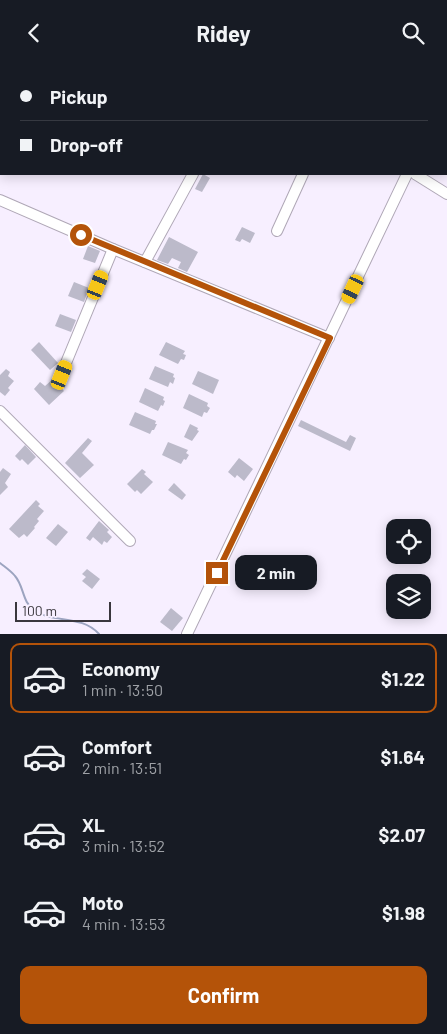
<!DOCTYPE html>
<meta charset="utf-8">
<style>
body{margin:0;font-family:Barlow,sans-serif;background:#242831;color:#f1f3f6;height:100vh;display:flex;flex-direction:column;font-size:19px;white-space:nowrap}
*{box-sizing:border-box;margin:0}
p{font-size:16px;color:#9ea1a6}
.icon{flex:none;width:28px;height:28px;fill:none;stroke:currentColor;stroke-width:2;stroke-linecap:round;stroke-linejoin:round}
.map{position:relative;height:569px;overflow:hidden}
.sheet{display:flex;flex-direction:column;background:#171b24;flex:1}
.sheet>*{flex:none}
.hud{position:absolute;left:0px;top:0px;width:448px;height:110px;box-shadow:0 2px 12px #0003;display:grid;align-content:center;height:110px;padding:0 20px;background:#171b24}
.buttons{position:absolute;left:386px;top:454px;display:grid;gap:10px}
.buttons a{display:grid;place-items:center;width:45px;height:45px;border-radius:10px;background:#171b24;box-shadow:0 2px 12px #0003;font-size:25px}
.scale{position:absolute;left:15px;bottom:12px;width:96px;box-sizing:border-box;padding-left:5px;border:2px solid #3a373d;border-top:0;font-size:14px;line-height:18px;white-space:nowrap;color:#3a373d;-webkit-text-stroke:4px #f7efff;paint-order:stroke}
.end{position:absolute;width:22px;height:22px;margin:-11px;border:6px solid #b45309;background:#fff;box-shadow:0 0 0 2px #fff}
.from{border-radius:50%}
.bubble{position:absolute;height:35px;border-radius:10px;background:#171b24;box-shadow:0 2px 12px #0003;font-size:16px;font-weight:700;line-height:35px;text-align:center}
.car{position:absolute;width:15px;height:30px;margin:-15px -8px;border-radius:6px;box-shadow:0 0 4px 1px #0007;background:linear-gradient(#f5c518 24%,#345 0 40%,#f5c518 0 76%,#345 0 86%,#f5c518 0)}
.hud b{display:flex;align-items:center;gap:18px;height:48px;font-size:19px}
.hud b+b{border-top:1px solid #363941}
.hud i{width:12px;height:12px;background:#f1f3f6}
ul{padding:9px 0 0;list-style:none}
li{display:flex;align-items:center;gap:15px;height:70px;margin:0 10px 8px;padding:0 10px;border:2px solid transparent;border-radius:10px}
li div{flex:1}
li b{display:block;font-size:19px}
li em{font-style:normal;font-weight:700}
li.on{border-color:#b45309}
li>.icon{width:45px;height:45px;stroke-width:1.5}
.primary-button{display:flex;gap:10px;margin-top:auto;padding:10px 20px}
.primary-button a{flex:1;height:58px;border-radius:10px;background:#b45309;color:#fff;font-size:20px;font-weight:700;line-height:58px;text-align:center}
header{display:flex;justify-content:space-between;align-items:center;height:65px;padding:0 20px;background:#171b24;font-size:22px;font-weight:700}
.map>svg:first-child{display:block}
</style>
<header><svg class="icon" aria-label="back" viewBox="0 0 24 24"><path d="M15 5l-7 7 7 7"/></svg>Ridey<svg class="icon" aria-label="search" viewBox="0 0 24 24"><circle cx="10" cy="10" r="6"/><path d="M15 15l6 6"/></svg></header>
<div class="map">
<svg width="447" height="569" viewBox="0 0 447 569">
<rect width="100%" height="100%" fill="#f7efff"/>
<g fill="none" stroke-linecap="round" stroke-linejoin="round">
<path stroke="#9ca4c0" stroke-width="2" d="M0,498C5,502 11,506 15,511C24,521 22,537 34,545C53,559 81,549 99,569"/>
</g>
<g fill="#bcbaca">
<path d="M203,109L210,113L202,127L195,124Z"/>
<path d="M242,162L255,168L250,178L242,174L240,177L235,175Z"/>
<path d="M169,172L198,187L187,207L178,203L181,197L172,193L168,199L157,195Z"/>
<path d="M88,181L100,186L95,198L83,194Z"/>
<path d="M74,217L89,223L84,237L68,231Z"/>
<path d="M60,249L76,255L71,267L55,261Z"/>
<path d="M39,277L58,298L50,305L31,285Z"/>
<path d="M166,277L185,286L183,289L186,290L184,295L181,294L178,299L159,290Z"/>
<path d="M155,301L174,309L173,312L175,313L173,319L170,317L168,322L149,314Z"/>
<path d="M6,304L10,307L8,311L14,316L8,323L10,325L5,331L0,327V310Z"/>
<path d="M198,306L219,315L213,329L192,319Z"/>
<path d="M53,314L64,326L49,340L34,324L40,317L45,321Z"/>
<path d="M145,323L164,332L163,335L165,336L163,341L161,340L158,346L139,337Z"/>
<path d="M189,329L208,338L207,341L210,343L207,348L204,347L202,352L183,343Z"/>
<path d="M135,347L156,356L155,359H157L154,365H152L150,369L129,360Z"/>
<path d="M301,355L346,377L350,370L356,373L350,386L298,361Z"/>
<path d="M190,359L198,363L197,365L199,366L192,376L184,372Z"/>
<path d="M88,373L92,376L82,388L94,400L80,413L65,398Z"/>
<path d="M168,377L188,385L186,388L189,390L186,395L184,394L181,399L162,390Z"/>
<path d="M25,380L36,392L28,400L22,394L20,396L15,391Z"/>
<path d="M239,393L253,404L244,416L237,410L235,413L228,407Z"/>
<path d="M3,403L11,409L5,418L8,422L0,430V407Z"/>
<path d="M142,404L146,407L144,409L153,417L141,429L137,425L135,427L127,419Z"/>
<path d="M174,418L186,430L182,435L168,425Z"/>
<path d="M36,435L40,439L38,441L44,446L37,454L39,456L34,462L35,463L27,472L24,469L19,473L9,464Z"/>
<path d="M99,456L109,465L107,467L112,472L107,478L104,476L102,480L93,472L90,476L86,473Z"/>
<path d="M58,459L68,467L56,481L46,473Z"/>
<path d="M87,504L100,514L92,524L82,516L86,512L82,509Z"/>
<path d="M171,543L183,553L172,566L160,557Z"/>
</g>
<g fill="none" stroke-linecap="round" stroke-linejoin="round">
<g stroke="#afa7b6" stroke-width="12">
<g id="minor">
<path d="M240,0L242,1"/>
<path d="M267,1L268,0"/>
<path d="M446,56L447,55"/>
<path d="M415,109L447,129"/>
<path d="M0,135L113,184L329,273"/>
<path d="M277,166L303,109"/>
<path d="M145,197L193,109"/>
<path d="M61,310L113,184"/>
<path d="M0,346L130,476"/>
<path d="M187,569L407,109"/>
</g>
</g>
<use href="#minor" stroke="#fff" stroke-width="10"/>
</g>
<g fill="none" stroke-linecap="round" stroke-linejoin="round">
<path stroke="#b45309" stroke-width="6" d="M81,170L330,273L217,508"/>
</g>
</svg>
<div class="buttons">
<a><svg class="icon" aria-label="locate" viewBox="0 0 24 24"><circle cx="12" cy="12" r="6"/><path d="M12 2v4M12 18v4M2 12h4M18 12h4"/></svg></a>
<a><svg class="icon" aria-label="layers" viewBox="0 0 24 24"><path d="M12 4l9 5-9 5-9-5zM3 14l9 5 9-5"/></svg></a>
</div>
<div class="scale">100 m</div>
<i class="end from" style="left:81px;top:170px"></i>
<i class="end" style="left:217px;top:508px"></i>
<div class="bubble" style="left:235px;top:490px;width:82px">2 min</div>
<i class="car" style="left:98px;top:220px;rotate:22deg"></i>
<i class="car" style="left:353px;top:224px;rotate:205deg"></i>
<i class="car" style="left:62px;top:310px;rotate:22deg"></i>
<div class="hud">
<b><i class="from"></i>Pickup</b>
<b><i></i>Drop-off</b>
</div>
</div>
<section class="sheet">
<ul>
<li class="on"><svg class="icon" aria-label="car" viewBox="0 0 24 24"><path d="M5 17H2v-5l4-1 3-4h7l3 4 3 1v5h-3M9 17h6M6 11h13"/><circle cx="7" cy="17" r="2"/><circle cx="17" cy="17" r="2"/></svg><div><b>Economy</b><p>1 min · 13:50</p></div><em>$1.22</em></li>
<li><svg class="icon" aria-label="car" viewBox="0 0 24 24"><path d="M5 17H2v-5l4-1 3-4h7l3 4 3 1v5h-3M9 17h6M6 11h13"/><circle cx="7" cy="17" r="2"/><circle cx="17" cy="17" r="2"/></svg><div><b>Comfort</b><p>2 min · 13:51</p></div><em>$1.64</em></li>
<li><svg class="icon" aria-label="car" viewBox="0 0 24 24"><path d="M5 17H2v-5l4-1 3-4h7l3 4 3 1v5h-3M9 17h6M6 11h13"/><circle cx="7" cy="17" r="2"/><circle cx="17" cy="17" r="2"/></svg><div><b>XL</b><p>3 min · 13:52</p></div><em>$2.07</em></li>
<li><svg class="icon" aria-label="car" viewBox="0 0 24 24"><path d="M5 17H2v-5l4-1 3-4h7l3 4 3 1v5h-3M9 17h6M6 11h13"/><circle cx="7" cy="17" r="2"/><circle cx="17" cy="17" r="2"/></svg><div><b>Moto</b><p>4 min · 13:53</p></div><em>$1.98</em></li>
</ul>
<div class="primary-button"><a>Confirm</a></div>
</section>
